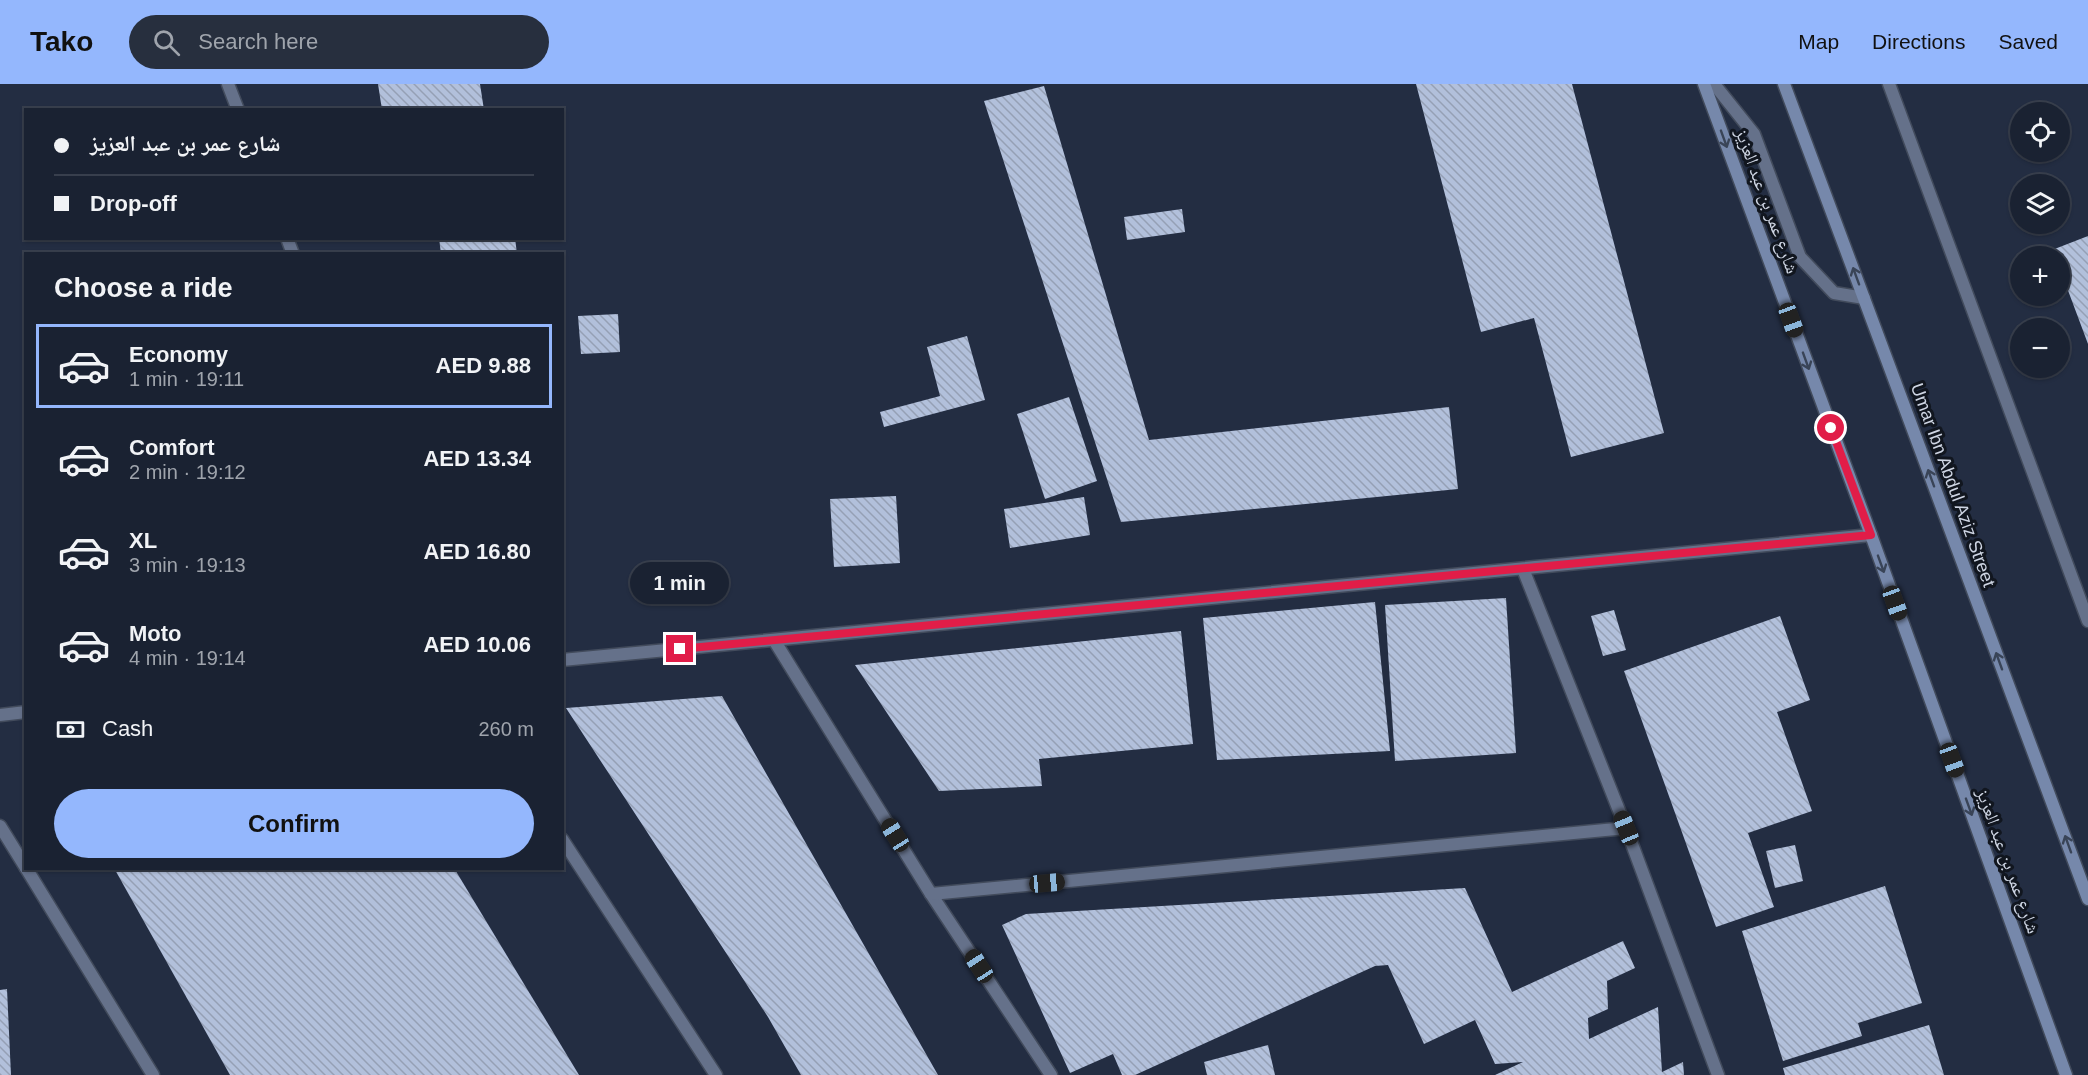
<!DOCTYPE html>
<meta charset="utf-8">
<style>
body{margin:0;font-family:Helvetica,"Noto Naskh Arabic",sans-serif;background:#272f3e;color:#f1f3f6;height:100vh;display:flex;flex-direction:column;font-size:22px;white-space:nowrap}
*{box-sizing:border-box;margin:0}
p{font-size:20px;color:#9fa4ac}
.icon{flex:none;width:33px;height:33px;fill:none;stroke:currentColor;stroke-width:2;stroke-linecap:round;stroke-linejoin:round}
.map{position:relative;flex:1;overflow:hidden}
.side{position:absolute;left:24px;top:168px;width:540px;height:618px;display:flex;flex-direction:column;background:#1a2232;border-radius:0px;box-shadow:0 2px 4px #0004,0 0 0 2px #383f4d}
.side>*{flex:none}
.hud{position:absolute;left:24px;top:24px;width:540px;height:132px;border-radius:0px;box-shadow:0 2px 4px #0004,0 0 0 2px #383f4d;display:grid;align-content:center;height:132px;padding:0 30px;background:#1a2232}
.fabs{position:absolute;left:2010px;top:18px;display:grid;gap:12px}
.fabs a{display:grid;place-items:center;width:60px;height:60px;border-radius:50%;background:#1a2232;box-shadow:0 2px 4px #0004,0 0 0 2px #383f4d;font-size:30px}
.end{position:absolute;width:27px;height:27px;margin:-14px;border:8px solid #e11d48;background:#fff;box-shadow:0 0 0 3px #fff}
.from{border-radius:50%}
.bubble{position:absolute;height:42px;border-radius:21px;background:#1a2232;box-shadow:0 2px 4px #0004,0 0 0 2px #383f4d;font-size:20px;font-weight:800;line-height:42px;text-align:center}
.car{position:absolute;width:18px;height:36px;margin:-18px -9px;border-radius:8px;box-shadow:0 0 4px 2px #0007;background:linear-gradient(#222 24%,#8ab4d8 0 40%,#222 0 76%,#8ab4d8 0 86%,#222 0)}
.hud b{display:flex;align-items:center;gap:21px;height:57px;font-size:22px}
.hud b+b{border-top:2px solid #383f4d}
.hud i{width:15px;height:15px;background:#f1f3f6}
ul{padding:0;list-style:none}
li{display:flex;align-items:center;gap:18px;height:84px;margin:0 12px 9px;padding:0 18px;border:3px solid transparent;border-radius:0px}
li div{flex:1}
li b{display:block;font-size:22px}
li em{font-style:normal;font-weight:800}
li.active{border-color:#94b7fd}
li>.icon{width:54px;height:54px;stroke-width:1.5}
h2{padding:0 30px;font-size:27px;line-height:72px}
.pay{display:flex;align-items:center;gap:15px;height:66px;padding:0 30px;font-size:22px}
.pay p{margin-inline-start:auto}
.cta{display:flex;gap:12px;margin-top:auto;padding:12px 30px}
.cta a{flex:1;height:69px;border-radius:36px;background:#94b7fd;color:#111;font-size:24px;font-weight:800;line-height:69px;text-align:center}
header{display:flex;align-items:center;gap:36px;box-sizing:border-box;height:84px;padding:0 30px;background:#94b7fd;color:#111}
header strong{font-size:28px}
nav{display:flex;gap:33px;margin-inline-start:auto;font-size:21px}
.search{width:420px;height:54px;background:#272f3e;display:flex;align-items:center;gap:15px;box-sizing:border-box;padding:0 21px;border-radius:33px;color:#9fa4ac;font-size:22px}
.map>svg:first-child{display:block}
</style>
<header>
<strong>Tako</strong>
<div class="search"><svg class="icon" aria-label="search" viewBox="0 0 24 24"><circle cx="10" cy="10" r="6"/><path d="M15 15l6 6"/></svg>Search here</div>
<nav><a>Map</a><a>Directions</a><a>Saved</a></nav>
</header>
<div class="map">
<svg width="2088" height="991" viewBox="0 0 2088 991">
<defs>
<pattern id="building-back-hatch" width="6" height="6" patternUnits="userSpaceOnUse" patternTransform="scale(1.5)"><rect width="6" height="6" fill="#b2c0db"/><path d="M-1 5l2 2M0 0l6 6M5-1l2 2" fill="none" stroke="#95a0b5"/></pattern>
</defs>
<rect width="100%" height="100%" fill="#232d42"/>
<g fill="url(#building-back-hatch)">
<path d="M378,0H480L484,26H382Z"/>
<path d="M1416,0H1572L1664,349L1571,373L1534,234L1481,248Z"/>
<path d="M1044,2L1149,356L1449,323L1458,405L1121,438L984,17Z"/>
<path d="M1182,125L1185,148L1127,156L1124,133Z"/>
<path d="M2088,152V260L2060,185V172H2055L2052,166Z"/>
<path d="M439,154H515L517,170H441Z"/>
<path d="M618,230L620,268L581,270L578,232Z"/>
<path d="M967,252L985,316L884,343L880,328L940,312L927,263Z"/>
<path d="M1069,313L1097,397L1045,415L1017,330Z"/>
<path d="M896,412L900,479L834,483L830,415Z"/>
<path d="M1084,413L1090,451L1010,464L1004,425Z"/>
<path d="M1506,514L1516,669L1395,677L1385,521Z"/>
<path d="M1375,518L1390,667L1217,676L1203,534Z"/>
<path d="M1614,526L1626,566L1603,572L1591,532Z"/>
<path d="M1780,532L1810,616L1777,628L1812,727L1748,749L1774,823L1716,843L1624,587Z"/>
<path d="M1181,547L1193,660L1039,675L1042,702L939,707L855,581Z"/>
<path d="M722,612L938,991H801L768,933L566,624Z"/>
<path d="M1795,761L1803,797L1775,804L1766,767Z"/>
<path d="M114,784H454L579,991H230Z"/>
<path d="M1885,802L1922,919L1858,939L1862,952L1783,977L1742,847Z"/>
<path d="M1465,804L1512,908L1623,857L1635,884L1607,897L1608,925L1588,934L1589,955L1658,923L1662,988L1683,978L1684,991H1495L1523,978L1495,980L1475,936L1424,960L1388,881L1375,882L1135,991H1122L1113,970L1070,989L1002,841L1026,830Z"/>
<path d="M7,905L11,991H0V906Z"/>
<path d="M1929,941L1944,991H1785L1783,984Z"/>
<path d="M1268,961L1275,991H1207L1204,978Z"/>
</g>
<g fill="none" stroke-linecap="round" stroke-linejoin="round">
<g stroke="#424b5c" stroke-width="15">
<g id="minor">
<path d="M1714,0L1754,50L1800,173L1834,209L1864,214"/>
<path d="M1889,0L2088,537"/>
<path d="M1523,485L1626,744L1718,991"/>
<path d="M774,556L931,810L1051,991"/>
<path d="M0,742L26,784"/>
<path d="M562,755L716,991"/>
<path d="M26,784L153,991"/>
<path d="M931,810L1626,744"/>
</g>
</g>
<g stroke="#424b5c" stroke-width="15">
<g id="tertiary">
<path d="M228,0L238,26"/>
<path d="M287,154L293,170"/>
<path d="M562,576L1871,451"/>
<path d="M0,631L26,628"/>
</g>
</g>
<g stroke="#424b5c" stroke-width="15">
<g id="secondary">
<path d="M1704,0L1871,451L2066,991"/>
<path d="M1784,0L2088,815"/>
</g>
</g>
<use href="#minor" stroke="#65718a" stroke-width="12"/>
<use href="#tertiary" stroke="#65718a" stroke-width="12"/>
<use href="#secondary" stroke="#7688ab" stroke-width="12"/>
</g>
<defs><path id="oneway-shaft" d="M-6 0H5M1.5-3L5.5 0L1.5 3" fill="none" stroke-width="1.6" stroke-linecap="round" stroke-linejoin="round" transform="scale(1.5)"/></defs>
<g stroke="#394457">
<use href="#oneway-shaft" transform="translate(1724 55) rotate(70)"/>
<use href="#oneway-shaft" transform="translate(1856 192) rotate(-110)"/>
<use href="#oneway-shaft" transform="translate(1806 277) rotate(70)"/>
<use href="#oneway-shaft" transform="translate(1931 394) rotate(-110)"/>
<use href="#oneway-shaft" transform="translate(1881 480) rotate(70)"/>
<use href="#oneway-shaft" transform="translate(1999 577) rotate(-110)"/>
<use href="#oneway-shaft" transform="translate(1969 723) rotate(70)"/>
<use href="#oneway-shaft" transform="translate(2068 760) rotate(-110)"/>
</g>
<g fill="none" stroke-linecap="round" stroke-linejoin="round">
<path stroke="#e11d48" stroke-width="8" d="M680,565L1871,451L1831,344"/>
</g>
<g text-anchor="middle" stroke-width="6" stroke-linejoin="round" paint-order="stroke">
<g font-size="18" fill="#ced5e3" stroke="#11161f">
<text transform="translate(1767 117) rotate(70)" y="6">شارع عمر بن عبد العزيز</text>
<text transform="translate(1953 401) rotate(70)" y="6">Umar Ibn Abdul Aziz Street</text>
<text transform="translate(2008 777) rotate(70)" y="6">شارع عمر بن عبد العزيز</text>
</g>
</g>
</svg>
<div class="fabs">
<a><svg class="icon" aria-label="locate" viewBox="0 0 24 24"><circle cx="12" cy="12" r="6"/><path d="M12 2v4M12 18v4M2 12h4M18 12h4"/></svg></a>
<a><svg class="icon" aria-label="layers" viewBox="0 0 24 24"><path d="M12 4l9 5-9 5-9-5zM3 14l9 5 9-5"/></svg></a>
<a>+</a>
<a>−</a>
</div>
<i class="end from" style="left:1831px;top:344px"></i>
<i class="end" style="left:680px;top:565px"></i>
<div class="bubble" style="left:630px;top:478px;width:99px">1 min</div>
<i class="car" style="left:1791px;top:236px;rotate:160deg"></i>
<i class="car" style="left:1895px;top:519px;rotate:160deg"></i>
<i class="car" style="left:1952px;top:676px;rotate:160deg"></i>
<i class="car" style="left:1626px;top:744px;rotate:338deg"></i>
<i class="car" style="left:895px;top:751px;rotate:328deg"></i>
<i class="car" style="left:1047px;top:799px;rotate:85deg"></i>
<i class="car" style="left:979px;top:882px;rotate:327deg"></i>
<div class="hud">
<b><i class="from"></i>شارع عمر بن عبد العزيز</b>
<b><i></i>Drop-off</b>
</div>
<section class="side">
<h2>Choose a ride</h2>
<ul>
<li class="active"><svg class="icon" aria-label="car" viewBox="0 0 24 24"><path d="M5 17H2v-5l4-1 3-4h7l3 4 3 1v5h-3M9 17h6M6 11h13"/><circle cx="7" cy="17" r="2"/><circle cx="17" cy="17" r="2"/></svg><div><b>Economy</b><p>1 min · 19:11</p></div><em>AED 9.88</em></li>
<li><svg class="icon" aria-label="car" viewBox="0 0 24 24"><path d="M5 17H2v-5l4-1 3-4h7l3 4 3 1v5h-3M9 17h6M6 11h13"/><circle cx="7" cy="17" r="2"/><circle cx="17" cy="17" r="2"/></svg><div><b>Comfort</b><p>2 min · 19:12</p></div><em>AED 13.34</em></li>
<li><svg class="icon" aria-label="car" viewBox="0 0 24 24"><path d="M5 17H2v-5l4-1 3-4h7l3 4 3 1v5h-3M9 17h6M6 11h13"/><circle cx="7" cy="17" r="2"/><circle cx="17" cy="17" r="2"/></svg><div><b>XL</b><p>3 min · 19:13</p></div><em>AED 16.80</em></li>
<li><svg class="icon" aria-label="car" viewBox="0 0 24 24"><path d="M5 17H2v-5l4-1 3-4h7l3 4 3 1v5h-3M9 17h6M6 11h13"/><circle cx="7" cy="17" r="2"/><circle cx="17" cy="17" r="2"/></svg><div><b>Moto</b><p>4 min · 19:14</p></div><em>AED 10.06</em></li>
</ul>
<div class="pay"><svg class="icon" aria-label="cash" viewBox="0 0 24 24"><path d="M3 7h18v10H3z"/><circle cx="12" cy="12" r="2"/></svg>Cash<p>260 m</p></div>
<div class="cta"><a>Confirm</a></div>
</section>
</div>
